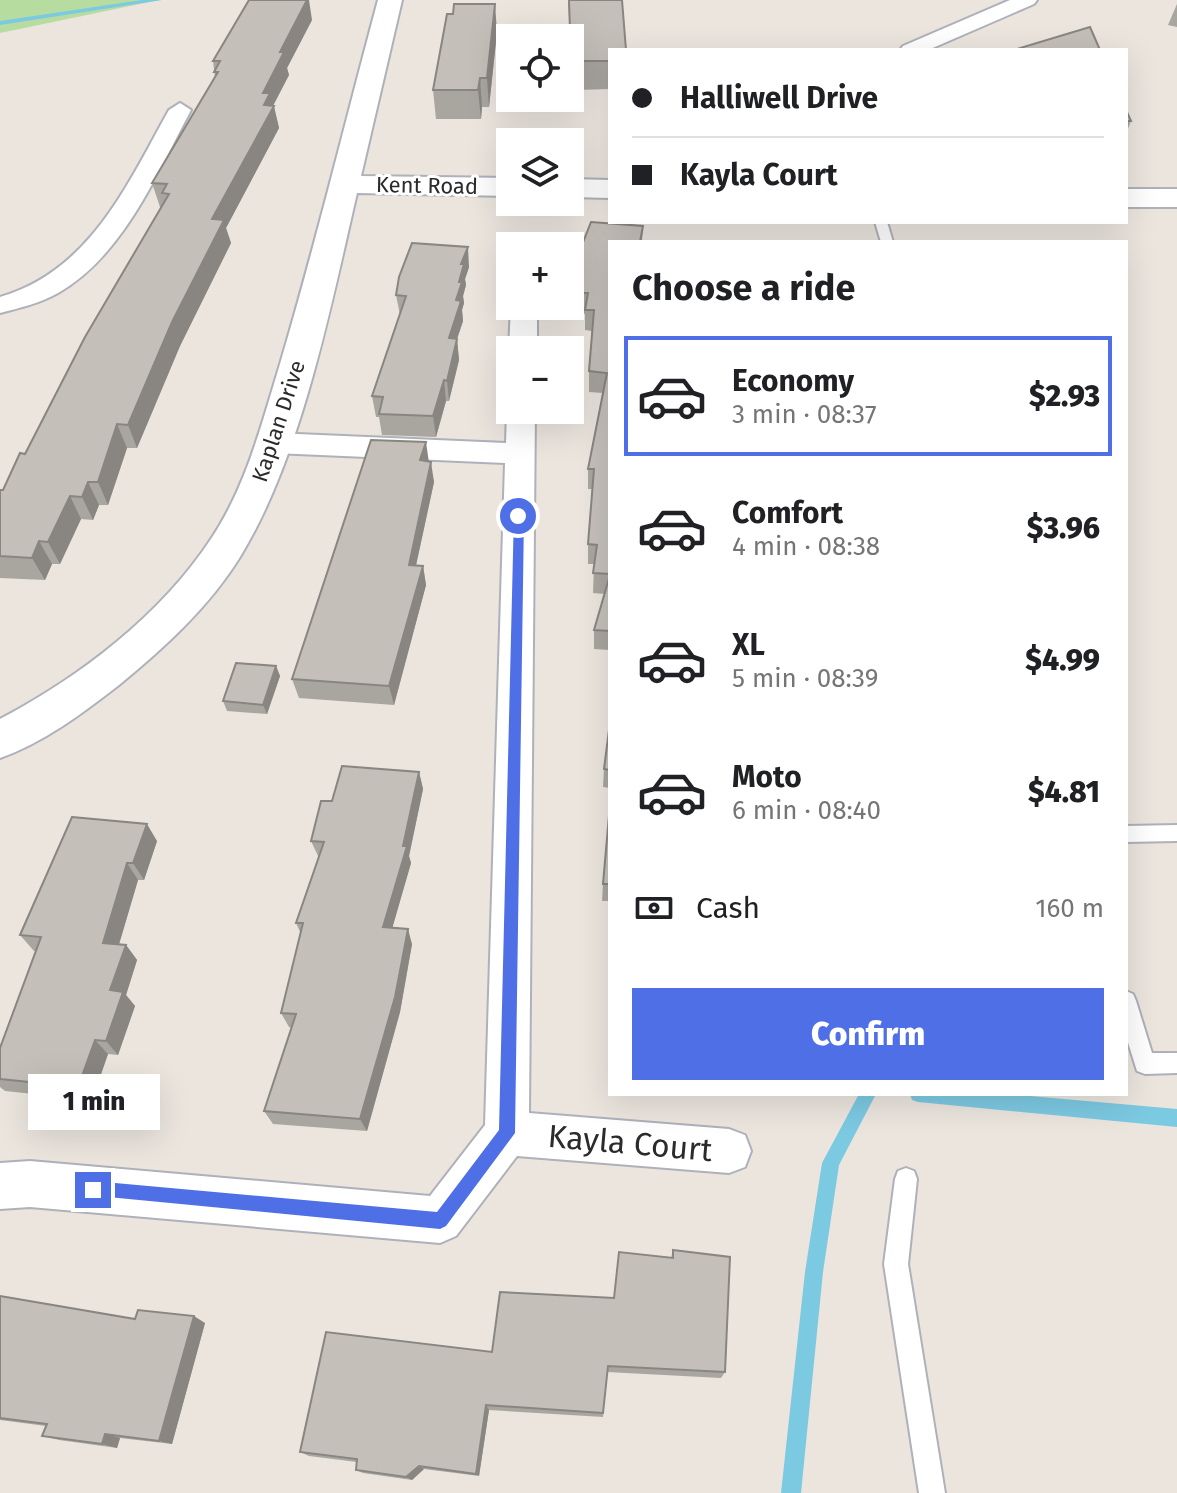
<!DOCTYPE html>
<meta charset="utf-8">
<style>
body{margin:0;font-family:"Fira Sans",sans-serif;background:#f6f6f6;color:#202124;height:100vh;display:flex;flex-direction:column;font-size:30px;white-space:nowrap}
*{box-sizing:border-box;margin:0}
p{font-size:26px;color:#757577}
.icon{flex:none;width:44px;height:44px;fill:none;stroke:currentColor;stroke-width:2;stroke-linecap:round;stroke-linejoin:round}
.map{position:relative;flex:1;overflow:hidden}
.side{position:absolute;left:608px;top:240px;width:520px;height:856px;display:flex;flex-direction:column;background:#fff;border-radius:0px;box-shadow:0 8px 32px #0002}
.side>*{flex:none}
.banner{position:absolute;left:608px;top:48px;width:520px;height:176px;border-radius:0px;box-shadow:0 8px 32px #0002;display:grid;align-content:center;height:176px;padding:0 24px;background:#fff}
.controls{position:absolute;left:496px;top:24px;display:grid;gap:16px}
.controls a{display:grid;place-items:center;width:88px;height:88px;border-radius:0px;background:#fff;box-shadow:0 8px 32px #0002;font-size:40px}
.end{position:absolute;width:36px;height:36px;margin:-18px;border:10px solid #4f6fe7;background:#fff;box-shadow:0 0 0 4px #fff}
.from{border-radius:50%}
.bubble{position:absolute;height:56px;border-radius:0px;background:#fff;box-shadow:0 8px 32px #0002;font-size:26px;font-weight:800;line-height:56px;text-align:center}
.banner b{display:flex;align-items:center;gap:28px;height:76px;font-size:30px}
.banner b+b{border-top:2px solid #e0e0e0}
.banner i{width:20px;height:20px;background:#202124}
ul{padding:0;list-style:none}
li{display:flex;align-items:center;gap:24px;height:120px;margin:0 16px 12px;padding:0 8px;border:4px solid transparent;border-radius:0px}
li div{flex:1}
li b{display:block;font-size:30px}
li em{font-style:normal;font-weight:800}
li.selected{border-color:#4f6fe7}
li>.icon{width:72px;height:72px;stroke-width:1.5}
h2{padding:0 24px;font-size:36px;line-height:96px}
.pay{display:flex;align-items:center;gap:20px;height:88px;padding:0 24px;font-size:30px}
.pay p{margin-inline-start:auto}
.action{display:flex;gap:16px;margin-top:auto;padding:16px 24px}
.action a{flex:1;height:92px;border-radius:0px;background:#4f6fe7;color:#fff;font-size:32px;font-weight:800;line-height:92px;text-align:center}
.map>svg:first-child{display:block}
</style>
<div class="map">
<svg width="1177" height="1493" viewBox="0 0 1177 1493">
<rect width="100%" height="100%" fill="#ebe5de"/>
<path fill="#b6dca0" d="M0,0H159L0,33Z"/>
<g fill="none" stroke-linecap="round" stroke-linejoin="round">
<g fill="#7cc9e2" fill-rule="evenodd">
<path d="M142,0H162L0,25V21Z"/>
<path d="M859,1094H876L839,1165L823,1272L801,1493H781L805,1272L822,1163Z"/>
<path d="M910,1094H1009L1177,1109V1127L918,1102L912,1100Z"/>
</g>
<g stroke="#afb1ba" stroke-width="4">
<g id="lane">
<path d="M875,222H887L893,242H881Z"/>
<path d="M1177,825V841L1126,842V826Z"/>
<path d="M1126,991L1133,994L1136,1001L1152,1053H1177V1073L1145,1074L1137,1071L1126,1036Z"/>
<path d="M906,1168L914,1171L917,1179L908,1264L945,1493H919L884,1264L895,1179L898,1171Z"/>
</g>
</g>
<g stroke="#afb1ba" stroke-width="4">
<g id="street">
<path d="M1010,0H1037L1034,4L928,50H900L903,46Z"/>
<path d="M180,103L191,110C157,173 124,255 58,293C40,303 20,308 0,313V297C90,271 127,185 169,110Z"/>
<path d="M511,306H537V350H509Z"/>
<path d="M510,405V410H535L529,1113L729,1129L745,1135L751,1151L745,1167L729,1173L517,1156L456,1236L440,1243L30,1207L0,1209V1163L30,1161L430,1196L485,1125L505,463L274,453L264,450L259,443L264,436L274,433L506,443L507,410Z"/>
</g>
</g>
<g stroke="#afb1ba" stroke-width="4">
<g id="secondary">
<path d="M378,0H402L361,176L510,178V196L357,193C330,309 302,455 240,557C209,607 164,648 119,685C83,713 43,743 0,758V719C80,677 161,615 211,539C246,487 262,423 280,364C316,243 345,122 378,0Z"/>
<path d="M570,179L610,180V198L570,197Z"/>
<rect x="1126" y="189" width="51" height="18"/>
</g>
</g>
<use href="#lane" fill="#fff" fill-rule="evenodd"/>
<use href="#street" fill="#fff" fill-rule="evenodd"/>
<use href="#secondary" fill="#fff" fill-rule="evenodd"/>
</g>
<g fill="#a9a59f">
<path d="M568,0H622L610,50V89L577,90L576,58H571Z"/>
<path d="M1177,4V27L1168,25Z"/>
<path d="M312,20L287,68L289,75L273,105L279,128L226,228L231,243L180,346L137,448H127L108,505H99L93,520L81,519L60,564H52L45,580L0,578V490H3L25,454L161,207H160L152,183L215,78L213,61Z"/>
<path d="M497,32L489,107H482L481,119H436L433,90Z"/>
<path d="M1126,110L1131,121L1126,134Z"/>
<path d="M591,222L643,226L642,242H610V650L594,649V630L605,594L593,593L594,564H588V544L592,489H588V469L603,393L589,392V371L592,331L585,330V314L577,313L578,255Z"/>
<path d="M469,267L465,279L466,285L463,296L464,303L462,310L463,321L457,339L459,360L449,401H446L436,437L382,435L379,417H376L372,396L400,315L396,295Z"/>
<path d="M429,461L434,482L416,565L423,566L426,585L394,705L299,698L292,679Z"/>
<path d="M276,666L280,676L267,714L227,711L223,701Z"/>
<path d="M610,722V788L603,787L604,769Z"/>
<path d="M419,772L423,789L409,856L411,863L392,928L412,944L400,1012L367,1131L273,1124L264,1111L292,1028L289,1027L281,1013L301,934L296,923L319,858L311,841L332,801Z"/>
<path d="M610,804V901H602L603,884Z"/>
<path d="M157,841L144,880H138L119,944L126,945L137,960L126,995L135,1006L118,1055L108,1054L92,1100L5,1091L0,1087V1048L36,951H34L20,935Z"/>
<path d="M673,1250L725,1372L721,1378L607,1372L603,1417L489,1410L479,1476L424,1469L412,1480L363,1473L356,1470L357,1462L309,1456L300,1452L492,1352L614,1298L671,1258Z"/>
<path d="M0,1296L135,1319L205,1323L172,1444L120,1438L117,1448L59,1440L42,1436L46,1426L0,1420Z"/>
</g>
<g fill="#898682">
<path d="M302,0H309L312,20L287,68L289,75L273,106H274L279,128L226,228L231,243L180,346L137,448L128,425L212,219L264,105L263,93Z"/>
<path d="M495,4L497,32L489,107L487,78Z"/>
<path d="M480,78L482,107L481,119L478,90Z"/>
<path d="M468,247L469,267L465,279L466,285L463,296L464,303L462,310L463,321L457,339L459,360L449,401L447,381L449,338L461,264Z"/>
<path d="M444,380L446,401L436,437L433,416Z"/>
<path d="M117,424L127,448L108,505L98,482Z"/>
<path d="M426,442L429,463L420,460Z"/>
<path d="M431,462L434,482L412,584L409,565Z"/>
<path d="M88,482L99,505L93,520L82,497Z"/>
<path d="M70,496L81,519L60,564L48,542Z"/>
<path d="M39,541L52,564L45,580L32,558Z"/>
<path d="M423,566L426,585L394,705L389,686Z"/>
<path d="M276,666L280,676L267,714L263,705Z"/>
<path d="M419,772L423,789L409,856L411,863L388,943L383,927L403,846Z"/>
<path d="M147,824L157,841L144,880L133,863Z"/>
<path d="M127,863L138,880L115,958L103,943Z"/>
<path d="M408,929L412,944L400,1012L367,1131L360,1119Z"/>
<path d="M126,945L137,960L126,995L135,1006L118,1055L106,1041L110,990Z"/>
<path d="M95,1040L108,1054L92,1100L78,1087Z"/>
<path d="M194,1316L205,1323L172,1444L159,1441Z"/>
<path d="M486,1405L489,1410L479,1476L476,1474Z"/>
<path d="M105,1434L120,1438L117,1448L102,1444Z"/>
<path d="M419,1466L424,1469L412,1480L406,1477Z"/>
</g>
<g fill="#c4c0b9" stroke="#898682" stroke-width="2">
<path d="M249,0H307L280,52H284L263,93H270L264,105L274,106L212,219L224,220L172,322L128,425L117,424L98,482H88L82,497L70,496L48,542L39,541L32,558L0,556V490H3L20,453L25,454L85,337L169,194L162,193L167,184L152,183L218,72H214L220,61H213Z"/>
<path d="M569,0H622L626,50H610V61H577L576,29L570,30Z"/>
<path d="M454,4H495L487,78H480L478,90H433L447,14H453Z"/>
<path d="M1090,27L1100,50H1023L1020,48Z"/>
<path d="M1126,110L1131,121H1126Z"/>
<path d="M591,222L643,226L640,242H610V574L593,573L597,545L588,544L594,469H588L607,373L589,371L594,310H585L588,293H577L578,255Z"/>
<path d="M412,243L468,247L461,264H464L459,282H462L456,300L461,301L449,338L457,339L447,381L444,380L433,416L379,414L383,397L372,396L406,296L396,295L399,277Z"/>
<path d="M371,440L426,442L420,460L431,462L409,565L423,566L389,686L292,679Z"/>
<path d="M610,575V631L594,630Z"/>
<path d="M236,663L276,666L263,705L223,701Z"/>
<path d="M610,722V770L604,769Z"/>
<path d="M342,766L419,772L403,846H407L383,927L408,929L395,997L360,1119L264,1111L296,1014L281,1013L303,923H296L324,842L311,841L321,801H332Z"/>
<path d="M610,804V884H603Z"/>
<path d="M72,817L147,824L133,863H127L103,943L126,945L110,990L123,992L106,1041L95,1040L78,1087L0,1079V1048L41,937L20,935Z"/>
<path d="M673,1250L730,1257L725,1372L608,1366L603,1413L486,1405L476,1474L419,1466L406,1477L356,1470L357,1459L300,1452L326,1332L492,1352L500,1292L614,1298L619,1252L673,1258Z"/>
<path d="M0,1296L135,1319L138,1310L194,1316L159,1441L105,1434L102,1444L42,1436L47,1424L0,1418Z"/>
</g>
<path fill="#4f6fe7" d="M514,513L524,516L515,1133L446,1226L440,1229L87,1195L85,1190L87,1184L93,1181L437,1212L499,1130Z"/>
<g text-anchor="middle" stroke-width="6" stroke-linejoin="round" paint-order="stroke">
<g font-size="22" fill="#2b2b2b" stroke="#fff">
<text transform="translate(427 185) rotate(1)" y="8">Kent Road</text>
<text transform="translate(278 421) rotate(-72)" y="8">Kaplan Drive</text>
</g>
<g font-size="32" fill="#2b2b2b" stroke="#fff">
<text transform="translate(630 1143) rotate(5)" y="11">Kayla Court</text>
</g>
</g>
</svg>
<div class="controls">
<a><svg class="icon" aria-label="locate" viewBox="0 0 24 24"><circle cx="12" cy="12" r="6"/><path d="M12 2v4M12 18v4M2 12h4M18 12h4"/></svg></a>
<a><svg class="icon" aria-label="layers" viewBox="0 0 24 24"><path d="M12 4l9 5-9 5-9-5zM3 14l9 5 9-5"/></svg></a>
<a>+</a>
<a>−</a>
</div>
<i class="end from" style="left:518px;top:516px"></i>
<i class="end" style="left:93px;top:1190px"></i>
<div class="bubble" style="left:28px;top:1074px;width:132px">1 min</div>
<div class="banner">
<b><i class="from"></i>Halliwell Drive</b>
<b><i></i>Kayla Court</b>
</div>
<section class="side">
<h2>Choose a ride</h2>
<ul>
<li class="selected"><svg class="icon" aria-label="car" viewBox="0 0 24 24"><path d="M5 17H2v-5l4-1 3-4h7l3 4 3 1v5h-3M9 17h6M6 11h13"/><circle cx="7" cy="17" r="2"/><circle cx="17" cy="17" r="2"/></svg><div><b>Economy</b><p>3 min · 08:37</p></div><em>$2.93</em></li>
<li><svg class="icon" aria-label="car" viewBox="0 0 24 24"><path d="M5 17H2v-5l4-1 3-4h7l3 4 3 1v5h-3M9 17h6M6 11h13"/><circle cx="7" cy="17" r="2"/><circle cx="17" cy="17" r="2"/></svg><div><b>Comfort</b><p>4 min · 08:38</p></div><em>$3.96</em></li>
<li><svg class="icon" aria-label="car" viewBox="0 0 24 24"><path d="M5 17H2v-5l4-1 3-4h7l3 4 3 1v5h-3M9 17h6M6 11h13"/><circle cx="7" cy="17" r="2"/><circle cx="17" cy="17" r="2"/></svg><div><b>XL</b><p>5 min · 08:39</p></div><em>$4.99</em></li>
<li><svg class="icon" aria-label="car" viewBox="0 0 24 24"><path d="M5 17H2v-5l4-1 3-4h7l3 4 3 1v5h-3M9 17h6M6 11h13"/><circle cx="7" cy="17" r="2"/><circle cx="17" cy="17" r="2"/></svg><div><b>Moto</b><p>6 min · 08:40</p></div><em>$4.81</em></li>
</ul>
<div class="pay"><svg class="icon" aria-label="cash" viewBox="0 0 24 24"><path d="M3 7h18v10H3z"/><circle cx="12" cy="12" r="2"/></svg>Cash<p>160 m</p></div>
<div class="action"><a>Confirm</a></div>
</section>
</div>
